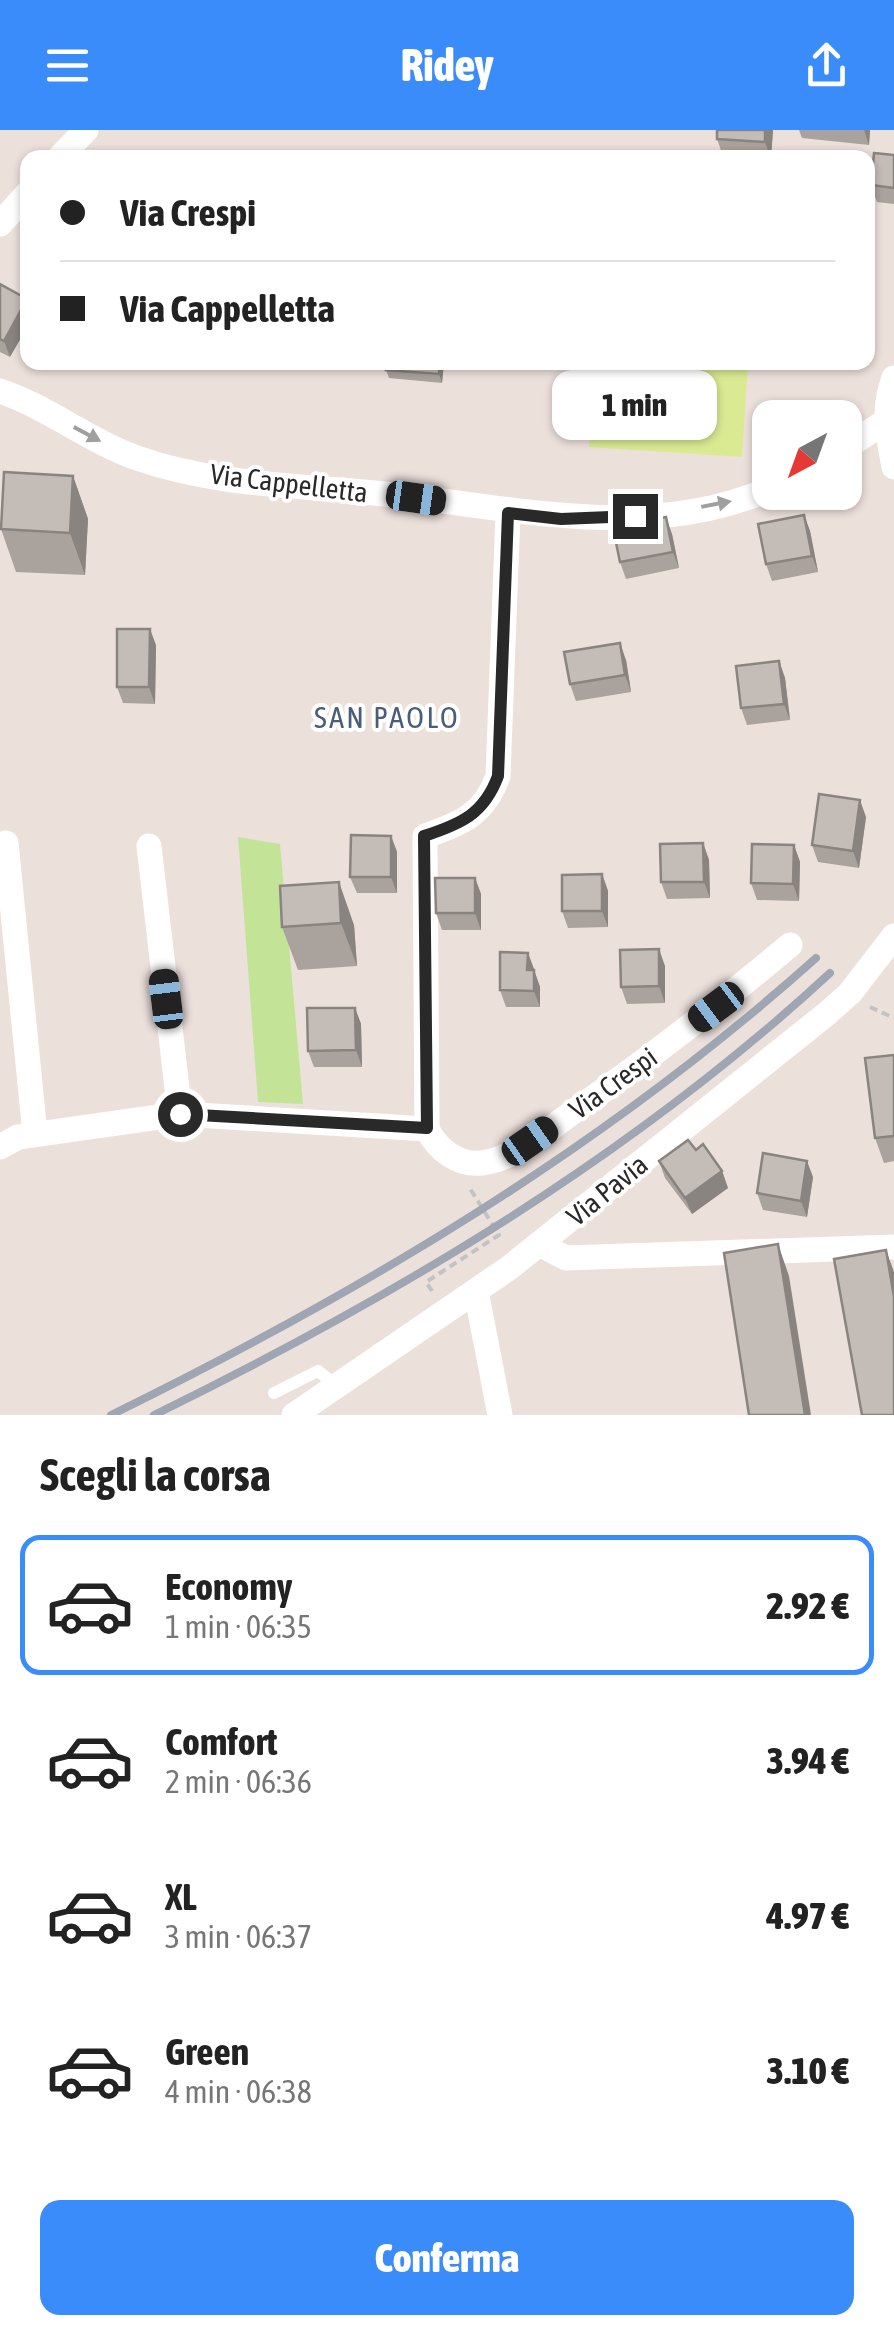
<!DOCTYPE html>
<html lang="it">
<meta charset="utf-8">
<style>
body{margin:0;font-family:"Asap Condensed",sans-serif;background:#f6f6f6;color:#222;height:100vh;display:flex;flex-direction:column;font-size:38px;white-space:nowrap}
*{box-sizing:border-box;margin:0}
p{font-size:32px;color:#767676}
.icon{flex:none;width:55px;height:55px;fill:none;stroke:currentColor;stroke-width:2;stroke-linecap:round;stroke-linejoin:round}
.map{position:relative;height:1285px;overflow:hidden}
.sheet{display:flex;flex-direction:column;background:#fff;flex:1}
.sheet>*{flex:none}
.guide{position:absolute;left:20px;top:20px;width:855px;height:220px;border-radius:20px;box-shadow:0 2px 8px #0004;display:grid;align-content:center;height:220px;padding:0 40px;background:#fff}
.needle{width:65px;rotate:221deg}
.buttons{position:absolute;left:752px;top:270px;display:grid;gap:20px}
.buttons a{display:grid;place-items:center;width:110px;height:110px;border-radius:20px;background:#fff;box-shadow:0 2px 8px #0004;font-size:50px}
.end{position:absolute;width:45px;height:45px;margin:-22px;border:12px solid #292929;background:#fff;box-shadow:0 0 0 5px #fff}
.from{border-radius:50%}
.bubble{position:absolute;height:70px;border-radius:20px;background:#fff;box-shadow:0 2px 8px #0004;font-size:32px;font-weight:800;line-height:70px;text-align:center}
.car{position:absolute;width:30px;height:60px;margin:-30px -15px;border-radius:12px;box-shadow:0 0 8px 2px #0007;background:linear-gradient(#222 24%,#8ab4d8 0 40%,#222 0 76%,#8ab4d8 0 86%,#222 0)}
.guide b{display:flex;align-items:center;gap:35px;height:95px;font-size:38px}
.guide b+b{border-top:2px solid #e0e0e0}
.guide i{width:25px;height:25px;background:#222}
ul{padding:0;list-style:none}
li{display:flex;align-items:center;gap:30px;height:140px;margin:0 20px 15px;padding:0 20px;border:5px solid transparent;border-radius:20px}
li div{flex:1}
li b{display:block;font-size:38px}
li em{font-style:normal;font-weight:800}
li.selected{border-color:#3a8cfa}
li>.icon{width:90px;height:90px;stroke-width:1.5}
h2{padding:0 40px;font-size:45px;line-height:120px}
.action{display:flex;gap:20px;margin-top:auto;padding:20px 40px}
.action a{flex:1;height:115px;border-radius:20px;background:#3a8cfa;color:#fff;font-size:40px;font-weight:800;line-height:115px;text-align:center}
header{display:flex;justify-content:space-between;align-items:center;height:130px;padding:0 40px;background:#3a8cfa;color:#fff;font-size:45px;font-weight:800}
.map>svg:first-child{display:block}
</style>
<header><svg class="icon" aria-label="menu" viewBox="0 0 24 24"><path d="M4 6h16M4 12h16M4 18h16"/></svg>Ridey<svg class="icon" aria-label="share" viewBox="0 0 24 24"><path d="M12 15V3M7 8l5-5 5 5M5 13v7h14v-7"/></svg></header>
<div class="map">
<svg width="894" height="1285" viewBox="0 0 894 1285">
<rect width="100%" height="100%" fill="#ece0db"/>
<path fill="#c3e397" d="M238,707L280,714L303,974L258,972Z"/>
<path fill="#daea93" d="M594,233H748L742,327L589,317Z"/>
<g fill="none" stroke-linecap="round" stroke-linejoin="round">
<g stroke="#c3c3c3" stroke-width="4" stroke-dasharray="8 5" stroke-linecap="butt">
<path d="M870,877L894,888"/>
<path d="M432,1161L426,1152L499,1105L469,1057"/>
</g>
<path stroke="#fff" stroke-width="12" d="M274,1263L318,1241L337,1256"/>
<g stroke="#fff" stroke-width="25">
<path d="M59,28L86,0"/>
<path d="M0,94L28,63"/>
<path d="M894,248C882,279 888,305 894,337"/>
<path d="M0,261C48,277 89,311 137,328C219,357 308,355 393,365C518,378 646,412 770,359"/>
<path d="M845,318L886,291L894,293"/>
<path d="M6,713L35,1004"/>
<path d="M149,716L180,984"/>
<path d="M427,999C437,1019 458,1036 482,1033C516,1029 548,999 576,980C650,928 721,873 790,815"/>
<path d="M0,1017L18,1007L180,984L427,999L425,706C461,694 485,684 498,646L508,383"/>
<path d="M539,1114L566,1128L894,1117"/>
<path d="M476,1161L500,1285"/>
<path d="M294,1285L509,1138L824,886L850,863L894,806"/>
</g>
<g stroke="#9ea6b4" stroke-width="8">
<path d="M111,1285C364,1161 605,1017 816,828"/>
<path d="M154,1285C397,1166 631,1027 830,843"/>
</g>
</g>
<g fill="#a9a29d">
<path d="M773,0L771,28L723,26L717,9Z"/>
<path d="M799,0H870L869,15L802,8Z"/>
<path d="M894,25V74L877,72L871,55Z"/>
<path d="M0,154L10,227L0,222Z"/>
<path d="M379,232H444L442,253L389,248L386,240V233Z"/>
<path d="M73,346L88,389L85,445L16,442L1,399Z"/>
<path d="M804,385L810,401L818,442L772,451L766,434Z"/>
<path d="M672,404L679,438L626,449L620,432Z"/>
<path d="M156,515L155,574L123,573L117,557Z"/>
<path d="M626,530L631,562L576,571L570,554Z"/>
<path d="M779,531L785,548L790,590L747,595L741,578Z"/>
<path d="M866,687L859,738L818,732L812,715Z"/>
<path d="M391,706L397,722V763H357L350,747Z"/>
<path d="M703,713L709,730L710,768L667,769L661,752Z"/>
<path d="M794,715L800,732L799,771L757,770L751,753Z"/>
<path d="M602,744L608,761V797L568,798L562,781Z"/>
<path d="M475,748L481,764V800H442L436,783Z"/>
<path d="M280,756L354,795L357,836L298,840L282,797Z"/>
<path d="M528,823L540,857V877H506L500,860Z"/>
<path d="M665,836V873L627,874L621,857Z"/>
<path d="M355,878L361,894L362,937H314L308,921Z"/>
<path d="M894,925V1031L884,1033L875,1008Z"/>
<path d="M696,1020L722,1041L728,1058L692,1084L665,1048L659,1031Z"/>
<path d="M813,1047L807,1087L763,1080L757,1063Z"/>
</g>
<g fill="#898480">
<path d="M765,0H773L771,28L765,12Z"/>
<path d="M864,0H870L869,15Z"/>
<path d="M27,169L28,196L10,227L4,211Z"/>
<path d="M440,232H444L442,253L439,244Z"/>
<path d="M73,346L88,389L85,445L70,403Z"/>
<path d="M804,385L810,401L818,442L812,426Z"/>
<path d="M666,387L672,404L679,438L673,422Z"/>
<path d="M150,499L156,515L155,574L149,557Z"/>
<path d="M620,513L626,530L631,562L625,545Z"/>
<path d="M779,531L785,548L790,590L784,574Z"/>
<path d="M860,670L866,687L859,738L853,721Z"/>
<path d="M391,706L397,722V763L391,747Z"/>
<path d="M703,713L709,730L710,768L704,752Z"/>
<path d="M794,715L800,732L799,771L793,754Z"/>
<path d="M602,744L608,761V797L602,781Z"/>
<path d="M475,748L481,764V800L475,783Z"/>
<path d="M339,752L354,795L357,836L341,793Z"/>
<path d="M659,819L665,836V873L659,856Z"/>
<path d="M528,823L534,839L533,856L527,840Z"/>
<path d="M534,840L540,857V877L534,861Z"/>
<path d="M355,878L361,894L362,937L356,920Z"/>
<path d="M807,1031L813,1047L807,1087L801,1071Z"/>
<path d="M722,1041L728,1058L692,1084L685,1068Z"/>
<path d="M778,1114L789,1146L811,1285H805Z"/>
<path d="M886,1120L894,1142V1167Z"/>
</g>
<g fill="#c4bcb7" stroke="#898480" stroke-width="2.5">
<path d="M717,0H765V12L717,9Z"/>
<path d="M874,23L894,25V58L871,55Z"/>
<path d="M0,154L27,169L4,211L0,209Z"/>
<path d="M387,232H440L439,244L386,240Z"/>
<path d="M4,342L73,346L70,403L1,399Z"/>
<path d="M804,385L812,426L766,434L758,394Z"/>
<path d="M666,387L673,422L620,432L613,398Z"/>
<path d="M117,499H150L149,557H117Z"/>
<path d="M620,513L625,545L570,554L564,522Z"/>
<path d="M779,531L784,574L741,578L736,536Z"/>
<path d="M819,664L860,670L853,721L812,715Z"/>
<path d="M351,705L391,706V747H350Z"/>
<path d="M703,713L704,752H661L660,714Z"/>
<path d="M752,714L794,715L793,754L751,753Z"/>
<path d="M602,744V781H562V745Z"/>
<path d="M435,748H475V783H436Z"/>
<path d="M339,752L341,793L282,797L280,756Z"/>
<path d="M659,819V856L621,857L620,820Z"/>
<path d="M500,822L528,823L527,840H534V861L500,860Z"/>
<path d="M307,878H355L356,920L308,921Z"/>
<path d="M894,925V1006L875,1008L865,928Z"/>
<path d="M688,1010L696,1020L703,1014L722,1041L685,1068L659,1031Z"/>
<path d="M763,1023L807,1031L801,1071L757,1063Z"/>
<path d="M778,1114L805,1285H749L724,1123Z"/>
<path d="M886,1120L894,1167V1285H862L834,1129Z"/>
</g>
<defs><path id="oneway-solid" d="M-6-.8H1V-3.2L6.5 0L1 3.2V.8H-6Z" transform="scale(2.5)"/></defs>
<g fill="#9f9f9f">
<use href="#oneway-solid" transform="translate(87 304) rotate(28)"/>
<use href="#oneway-solid" transform="translate(716 374) rotate(-11)"/>
</g>
<g fill="none" stroke-linecap="round" stroke-linejoin="round">
<path stroke="#292929" stroke-width="12" d="M180,984L427,998L424,706C461,694 484,684 498,646L508,383L561,389L635,386"/>
</g>
<g text-anchor="middle" stroke-width="8" stroke-linejoin="round" paint-order="stroke">
<g font-size="28" fill="#292929" stroke="#fff">
<text transform="translate(289 353) rotate(7)" y="10">Via Cappelletta</text>
<text transform="translate(613 953) rotate(-36)" y="10">Via Crespi</text>
<text transform="translate(607 1060) rotate(-39)" y="10">Via Pavia</text>
</g>
<g font-size="30" letter-spacing="2.5" fill="#4a5e7a" stroke="#fff">
<text x="387" y="598">SAN PAOLO</text>
</g>
</g>
</svg>
<div class="buttons">
<a><svg class="needle" viewBox="-14 -14 28 28"><path d="M0-13l5 13h-10z" fill="#e53935"/><path d="M0 13l5-13h-10z" fill="#767676"/></svg></a>
</div>
<i class="end from" style="left:180px;top:984px"></i>
<i class="end" style="left:635px;top:386px"></i>
<div class="bubble" style="left:552px;top:240px;width:165px">1 min</div>
<i class="car" style="left:416px;top:368px;rotate:98deg"></i>
<i class="car" style="left:166px;top:869px;rotate:353deg"></i>
<i class="car" style="left:716px;top:877px;rotate:233deg"></i>
<i class="car" style="left:530px;top:1011px;rotate:55deg"></i>
<div class="guide">
<b><i class="from"></i>Via Crespi</b>
<b><i></i>Via Cappelletta</b>
</div>
</div>
<section class="sheet">
<h2>Scegli la corsa</h2>
<ul>
<li class="selected"><svg class="icon" aria-label="car" viewBox="0 0 24 24"><path d="M5 17H2v-5l4-1 3-4h7l3 4 3 1v5h-3M9 17h6M6 11h13"/><circle cx="7" cy="17" r="2"/><circle cx="17" cy="17" r="2"/></svg><div><b>Economy</b><p>1 min · 06:35</p></div><em>2.92 €</em></li>
<li><svg class="icon" aria-label="car" viewBox="0 0 24 24"><path d="M5 17H2v-5l4-1 3-4h7l3 4 3 1v5h-3M9 17h6M6 11h13"/><circle cx="7" cy="17" r="2"/><circle cx="17" cy="17" r="2"/></svg><div><b>Comfort</b><p>2 min · 06:36</p></div><em>3.94 €</em></li>
<li><svg class="icon" aria-label="car" viewBox="0 0 24 24"><path d="M5 17H2v-5l4-1 3-4h7l3 4 3 1v5h-3M9 17h6M6 11h13"/><circle cx="7" cy="17" r="2"/><circle cx="17" cy="17" r="2"/></svg><div><b>XL</b><p>3 min · 06:37</p></div><em>4.97 €</em></li>
<li><svg class="icon" aria-label="car" viewBox="0 0 24 24"><path d="M5 17H2v-5l4-1 3-4h7l3 4 3 1v5h-3M9 17h6M6 11h13"/><circle cx="7" cy="17" r="2"/><circle cx="17" cy="17" r="2"/></svg><div><b>Green</b><p>4 min · 06:38</p></div><em>3.10 €</em></li>
</ul>
<div class="action"><a>Conferma</a></div>
</section>
